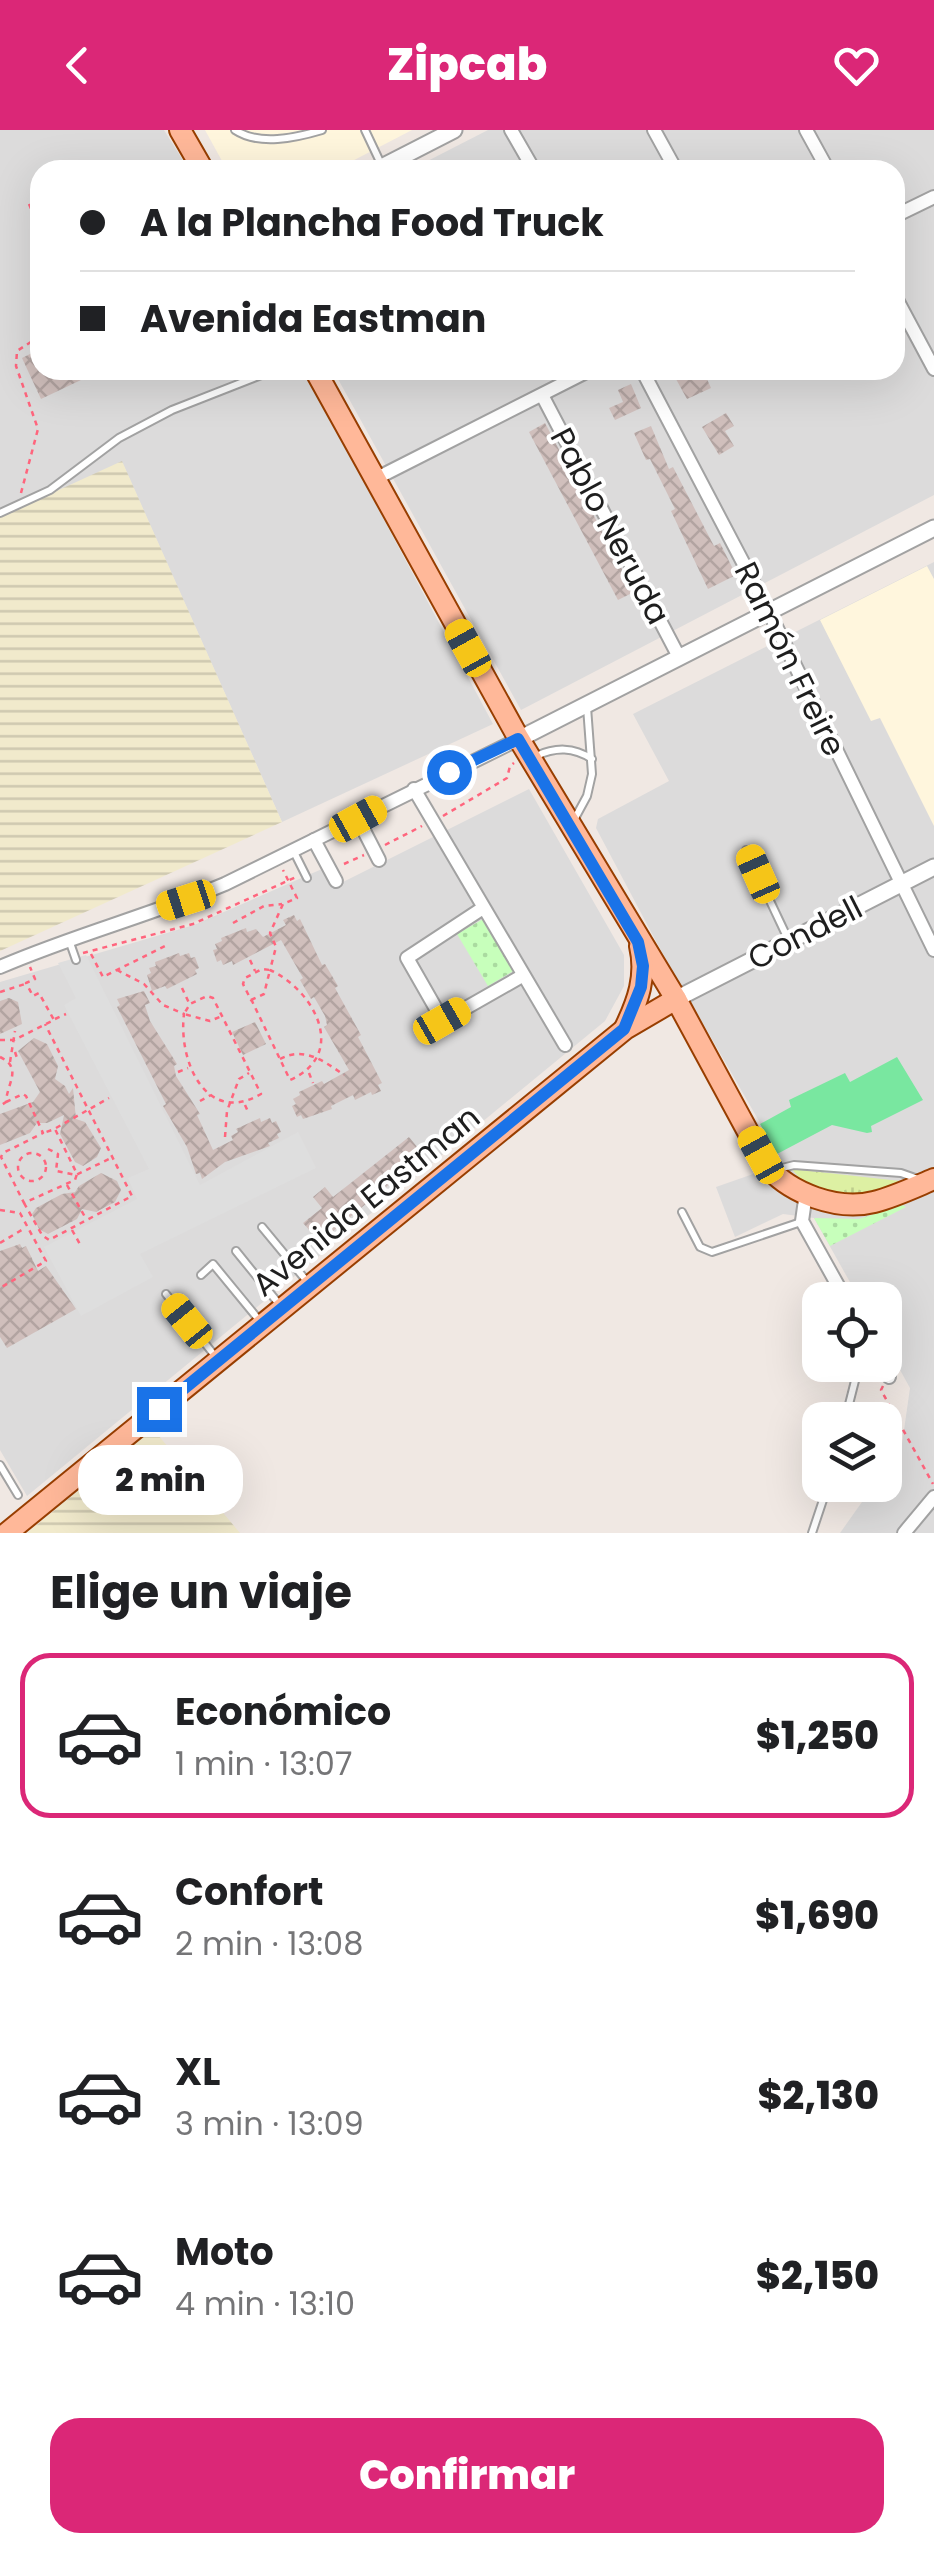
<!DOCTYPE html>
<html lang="es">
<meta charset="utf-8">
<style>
body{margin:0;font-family:Poppins,sans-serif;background:#f6f6f6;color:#202124;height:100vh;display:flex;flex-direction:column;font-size:38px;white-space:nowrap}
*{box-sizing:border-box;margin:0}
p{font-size:32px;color:#757577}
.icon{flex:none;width:55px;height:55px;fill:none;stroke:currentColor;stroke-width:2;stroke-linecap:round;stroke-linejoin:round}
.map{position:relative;height:1403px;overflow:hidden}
.details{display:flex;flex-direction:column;background:#fff;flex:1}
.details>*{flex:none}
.guide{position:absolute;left:30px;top:30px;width:875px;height:220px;border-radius:30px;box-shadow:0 10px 40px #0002;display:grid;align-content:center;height:220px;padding:0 50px;background:#fff}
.fabs{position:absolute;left:802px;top:1152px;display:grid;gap:20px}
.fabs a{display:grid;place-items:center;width:100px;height:100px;border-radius:20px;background:#fff;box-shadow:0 10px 40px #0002;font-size:50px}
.end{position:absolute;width:45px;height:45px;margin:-22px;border:12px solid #1a73e8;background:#fff;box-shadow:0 0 0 5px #fff}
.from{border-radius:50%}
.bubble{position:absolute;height:70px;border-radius:30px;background:#fff;box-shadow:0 10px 40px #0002;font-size:32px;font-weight:800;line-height:70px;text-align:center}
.car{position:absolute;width:30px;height:60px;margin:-30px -15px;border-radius:12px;box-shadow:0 0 8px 2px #0007;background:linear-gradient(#f5c518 24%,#345 0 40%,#f5c518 0 76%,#345 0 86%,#f5c518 0)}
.guide b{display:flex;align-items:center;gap:35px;height:95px;font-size:38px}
.guide b+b{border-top:2px solid #e0e0e0}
.guide i{width:25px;height:25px;background:#202124}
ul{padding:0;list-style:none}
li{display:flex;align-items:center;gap:30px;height:165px;margin:0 20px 15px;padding:0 30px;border:5px solid transparent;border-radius:30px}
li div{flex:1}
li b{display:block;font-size:38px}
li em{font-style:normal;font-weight:800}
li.current{border-color:#db2777}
li>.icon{width:90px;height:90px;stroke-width:1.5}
h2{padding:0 50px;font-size:45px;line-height:120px}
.primary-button{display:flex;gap:20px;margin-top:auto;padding:20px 50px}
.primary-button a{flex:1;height:115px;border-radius:30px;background:#db2777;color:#fff;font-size:40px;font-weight:800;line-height:115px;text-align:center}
header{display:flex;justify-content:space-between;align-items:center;height:130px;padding:0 50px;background:#db2777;color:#fff;font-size:45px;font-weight:800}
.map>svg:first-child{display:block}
</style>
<header><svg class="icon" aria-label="back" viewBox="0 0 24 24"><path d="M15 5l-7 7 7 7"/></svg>Zipcab<svg class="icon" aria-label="heart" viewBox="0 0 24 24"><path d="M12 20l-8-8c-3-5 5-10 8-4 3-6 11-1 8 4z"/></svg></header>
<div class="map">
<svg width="934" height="1403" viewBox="0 0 934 1403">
<defs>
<pattern id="farmland-rules" width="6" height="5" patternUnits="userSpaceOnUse" patternTransform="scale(2.5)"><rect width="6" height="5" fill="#f1eacc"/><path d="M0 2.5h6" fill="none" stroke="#cec8af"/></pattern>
<pattern id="grass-tufts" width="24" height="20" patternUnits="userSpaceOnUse" patternTransform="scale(2.5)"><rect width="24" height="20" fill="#ddf0a3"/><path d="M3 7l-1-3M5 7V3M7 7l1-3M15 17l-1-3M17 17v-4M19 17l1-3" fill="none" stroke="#bdcd8c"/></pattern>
<pattern id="park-dots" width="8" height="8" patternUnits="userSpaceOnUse" patternTransform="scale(2.5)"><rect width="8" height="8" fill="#c7ffbb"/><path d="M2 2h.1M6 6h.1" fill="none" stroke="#aadaa0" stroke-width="1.8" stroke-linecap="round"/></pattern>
<pattern id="building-cross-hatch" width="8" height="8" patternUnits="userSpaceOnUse" patternTransform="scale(2.5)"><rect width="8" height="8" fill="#d0bfbc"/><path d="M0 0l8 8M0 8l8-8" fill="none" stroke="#b2a4a1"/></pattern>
</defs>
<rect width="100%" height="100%" fill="#f0e8e3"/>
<g fill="#dcdbdb">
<path d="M0,0H164L189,40H40V240H304L493,594L282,692L122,332L0,387Z"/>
<path d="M488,0H934V365L521,580L333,240H895V40H410Z"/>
<path d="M934,432V1403H840L874,1355H885V1338L902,1314L910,1258L885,1213V1170H860L814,1088L783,1084L735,1107L716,1057L756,1043L779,1026L658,815L596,698L598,689L669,651L633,584Z"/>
<path d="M529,659L624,825V856L605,891L27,1366L0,1320V852L194,795L322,739L333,757Z"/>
</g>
<g fill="#fff6dd">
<path d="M205,0H412L335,40H227Z"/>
<path d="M927,436L934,449V696L880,588L871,591L820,490Z"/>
</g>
<g fill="url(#farmland-rules)">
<path d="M122,331L282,692L0,821V387Z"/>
<path d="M153,1299L240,1403H27Z"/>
</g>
<path fill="url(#grass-tufts)" d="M792,1039L909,1052C872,1068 819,1076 792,1039Z"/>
<g fill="url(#park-dots)">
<path d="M485,788L515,840L488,856L457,804Z"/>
<path d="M902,1075L906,1077L830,1116L814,1088L859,1089Z"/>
</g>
<path fill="#79e7a0" d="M897,927L923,970L871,996L872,1002L867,1003L832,995L777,1024L760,994L791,977L789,970L845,943L850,952Z"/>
<path fill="#dedede" d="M86,825L200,1055L298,1002L316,1038L140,1124L153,1147L81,1186L44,1117L137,1069L128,1048L149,1039L64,875L76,868L58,833Z"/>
<g fill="url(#building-cross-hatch)">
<path d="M40,219V240H102L41,269L22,228Z"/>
<path d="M671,240H703L711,258L687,269Z"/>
<path d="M631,254L641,278L615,290L609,278L623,272L618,260Z"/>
<path d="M726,283L734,296L725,301L734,316L719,325L702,297Z"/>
<path d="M545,293L634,462L618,470L529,302Z"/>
<path d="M651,296L669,339L673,337L714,416L720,413L736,445L708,459L671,381L675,379L650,329L646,330L634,303Z"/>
<path d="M294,785L297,791L300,789L322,835L325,834L338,856L335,858L361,905L358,907L382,953L378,955L381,961L372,965L371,962L355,970L353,965L331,976L332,979L303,989L301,985L297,987L292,976L296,974L293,969L300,965L299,962L322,951L324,954L349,940L324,897L327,895L325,886L314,867L311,869L300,850L303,848L281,810L233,835L232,831L223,835L221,830L217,832L213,820L217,819L215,814L222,811L221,808L246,798L247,802L256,799L263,807L286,795L283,790Z"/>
<path d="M179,823L180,826L189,823L191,828L195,827L199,838L195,840L197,844L167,859L165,856L152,861L147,845L151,843L149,838L156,836L155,832Z"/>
<path d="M144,861L150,873L145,875L150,891L177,934L174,936L176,946L200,984L197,985L213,1020L233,1010L231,1006L238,1002L236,999L260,988L261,992L270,988L272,993L276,991L281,1002L277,1004L279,1008L268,1013L270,1016L225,1032L202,1049L200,1043L196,1044L187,1017L163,976L166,974L117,877L120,875L117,869Z"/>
<path d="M9,868L18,872L22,894L0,904V871Z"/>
<path d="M255,892L266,914L243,925L232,902Z"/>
<path d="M34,908L47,914L58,936L55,949L65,956L69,964L73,958L76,989L85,992L101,1018L97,1027L83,1036L75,1032L60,1004L64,985L47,993H37L30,1003L0,1015V984L33,972L40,962L18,921Z"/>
<path d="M409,1007L418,1018L414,1022L420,1029L320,1112L303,1093L322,1078L313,1067L325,1057L333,1067Z"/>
<path d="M101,1043L117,1051L121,1060L115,1072L96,1082L82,1079L77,1089L48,1104L39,1099L32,1084L36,1078L62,1064L75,1062L79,1056Z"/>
<path d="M20,1114L22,1118L26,1116L38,1141L46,1136L76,1179L7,1218L0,1207V1121Z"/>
</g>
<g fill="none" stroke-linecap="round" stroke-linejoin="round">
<g stroke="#a2a2a2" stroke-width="10">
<g id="service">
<path d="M235,0C259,16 295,8 322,0"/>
<path d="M365,0L382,36"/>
<path d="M0,383L50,360L119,308L172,280L274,240"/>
<path d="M536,626C556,617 573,617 592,629"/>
<path d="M574,690L587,666L592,644L587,577"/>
<path d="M746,720L788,809"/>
<path d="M294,722L307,748"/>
<path d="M69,810L76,830"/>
<path d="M778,1039L794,1035L901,1043L918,1049"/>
<path d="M682,1082L700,1117L712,1122L801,1092"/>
<path d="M262,1097L310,1155"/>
<path d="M236,1121L279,1174"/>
<path d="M201,1145L213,1134L259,1190"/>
<path d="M166,1164L215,1226"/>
<path d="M845,1290L859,1235"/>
<path d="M0,1335L18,1365"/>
<path d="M812,1403L828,1355"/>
</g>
</g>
<g stroke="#a2a2a2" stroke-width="16">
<g id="minor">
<path d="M511,0L534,40"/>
<path d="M654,0L676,40"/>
<path d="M806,0L828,40"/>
<path d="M895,86L934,67"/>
<path d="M895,166L934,239"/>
<path d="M642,240L769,482L934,820"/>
<path d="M542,265L679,527"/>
<path d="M375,349L590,240"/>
<path d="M414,659L565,915"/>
<path d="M358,689L379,730"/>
<path d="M314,710L336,751"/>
<path d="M483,778L407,828L443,891L522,846"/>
<path d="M0,837C74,805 151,785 225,754L519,609"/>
<path d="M806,1063L802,1091L846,1170"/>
<path d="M882,1235L889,1247"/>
<path d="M904,1403L934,1367"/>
</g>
</g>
<g stroke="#a2a2a2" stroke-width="19">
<g id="tertiary">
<path d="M376,40L454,0"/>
<path d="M519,609L934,398"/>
<path d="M676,869L934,737"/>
</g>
</g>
<g stroke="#983e00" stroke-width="24">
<g id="primary">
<path d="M180,0L203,40"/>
<path d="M315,240L519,609L676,869L766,1035C790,1064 838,1081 874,1072C894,1067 915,1057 934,1049"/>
<path d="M625,898C638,871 647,846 640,816"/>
<path d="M7,1403L625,899L676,869"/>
</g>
</g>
<g stroke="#ff657d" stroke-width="2.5" stroke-dasharray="5 5" stroke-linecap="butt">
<path d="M29,74L40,100"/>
<path d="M21,363L38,299L16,236L17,221L40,206"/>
<path d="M443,686L507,648L510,636L514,633"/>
<path d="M385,715L422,696"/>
<path d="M344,734L364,725"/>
<path d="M233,793L264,776L282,774"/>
<path d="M83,823L193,794L296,747"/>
<path d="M91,824L103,847L165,816"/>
<path d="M250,830L255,841"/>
<path d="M117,840L144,854L163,875L184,884C178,931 206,996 261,964L213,868L207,866L190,874L184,884L210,891L222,886"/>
<path d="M182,858L189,873"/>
<path d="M0,862L25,854"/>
<path d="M251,870L264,864L270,840L262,839L245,848L243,854L251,870L252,871L290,950C349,924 314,860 270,840L276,817L270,803L283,774L297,768L283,740"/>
<path d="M55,889L66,884"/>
<path d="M0,910H14L54,890L39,863L33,866L26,853L35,849L30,837"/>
<path d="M15,922L18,931"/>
<path d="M0,927C23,938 7,953 6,972L0,976"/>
<path d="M280,929C304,916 324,931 344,945"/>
<path d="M10,932L15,901"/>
<path d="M178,942L188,938"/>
<path d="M309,943L313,953"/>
<path d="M200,971L211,965"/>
<path d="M6,972L23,964L26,966L43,1003L3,1023L1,1027L24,1073L75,1050L77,1044L55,999L43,1003"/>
<path d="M245,975L249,984"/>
<path d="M56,998L109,968"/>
<path d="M225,1007L227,981L239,949L249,943"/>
<path d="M48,1019L58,1024L56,1041L76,1045L111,1028"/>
<circle cx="32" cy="1037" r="14"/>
<path d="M67,1055L85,1087"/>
<path d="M24,1073L42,1105L49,1110L132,1066L45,894"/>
<path d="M0,1080L20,1083L46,1131L0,1158"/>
<path d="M72,1100L81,1116"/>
<path d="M0,1113L25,1098"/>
<path d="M883,1256L881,1260L933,1354"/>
</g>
<use href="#service" stroke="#fff" stroke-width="6"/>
<use href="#minor" stroke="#fff" stroke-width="12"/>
<use href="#tertiary" stroke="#fff" stroke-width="15"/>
<use href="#primary" stroke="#ffb899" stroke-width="20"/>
</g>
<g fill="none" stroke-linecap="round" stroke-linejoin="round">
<path stroke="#1a73e8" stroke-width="12" d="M159,1279L624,899L641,857L643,836L638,812L518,609L449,642"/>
</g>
<g text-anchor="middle" stroke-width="8" stroke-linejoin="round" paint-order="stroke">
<g font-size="32" fill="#1e1e1e" stroke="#fff">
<text transform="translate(610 396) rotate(62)" y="11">Pablo Neruda</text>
<text transform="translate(790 529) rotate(64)" y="11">Ramón Freire</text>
<text transform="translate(805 803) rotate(-27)" y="11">Condell</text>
<text transform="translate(366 1071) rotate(-39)" y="11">Avenida Eastman</text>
</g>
</g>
</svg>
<div class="fabs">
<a><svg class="icon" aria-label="locate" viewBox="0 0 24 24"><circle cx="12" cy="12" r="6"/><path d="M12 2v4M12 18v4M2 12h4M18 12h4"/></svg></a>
<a><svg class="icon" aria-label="layers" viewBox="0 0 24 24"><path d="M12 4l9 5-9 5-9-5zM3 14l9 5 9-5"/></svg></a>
</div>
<i class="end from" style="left:449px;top:642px"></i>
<i class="end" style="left:159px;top:1279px"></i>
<div class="bubble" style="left:78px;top:1315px;width:165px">2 min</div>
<i class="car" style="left:468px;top:518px;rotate:331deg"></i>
<i class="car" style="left:358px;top:689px;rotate:61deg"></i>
<i class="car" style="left:758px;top:744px;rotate:336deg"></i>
<i class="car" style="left:186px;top:770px;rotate:252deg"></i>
<i class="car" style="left:442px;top:891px;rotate:60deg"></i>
<i class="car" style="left:761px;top:1025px;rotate:331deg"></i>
<i class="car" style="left:187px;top:1191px;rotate:321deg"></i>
<div class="guide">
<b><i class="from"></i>A la Plancha Food Truck</b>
<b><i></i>Avenida Eastman</b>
</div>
</div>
<section class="details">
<h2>Elige un viaje</h2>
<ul>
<li class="current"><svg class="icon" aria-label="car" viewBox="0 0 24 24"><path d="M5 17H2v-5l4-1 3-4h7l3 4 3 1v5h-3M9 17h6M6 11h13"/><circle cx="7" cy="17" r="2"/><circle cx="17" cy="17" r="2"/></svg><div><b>Económico</b><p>1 min · 13:07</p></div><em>$1,250</em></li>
<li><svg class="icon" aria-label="car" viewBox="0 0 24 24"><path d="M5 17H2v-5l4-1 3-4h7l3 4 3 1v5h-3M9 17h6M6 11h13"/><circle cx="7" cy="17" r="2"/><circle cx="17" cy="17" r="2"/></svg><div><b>Confort</b><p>2 min · 13:08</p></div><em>$1,690</em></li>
<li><svg class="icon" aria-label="car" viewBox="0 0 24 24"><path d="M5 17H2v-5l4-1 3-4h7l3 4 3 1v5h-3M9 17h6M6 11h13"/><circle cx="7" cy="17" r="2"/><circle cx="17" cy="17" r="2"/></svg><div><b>XL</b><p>3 min · 13:09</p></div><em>$2,130</em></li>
<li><svg class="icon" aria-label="car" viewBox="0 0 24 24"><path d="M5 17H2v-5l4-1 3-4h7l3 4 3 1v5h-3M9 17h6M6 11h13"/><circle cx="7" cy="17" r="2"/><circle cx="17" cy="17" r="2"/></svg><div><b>Moto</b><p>4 min · 13:10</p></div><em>$2,150</em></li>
</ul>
<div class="primary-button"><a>Confirmar</a></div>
</section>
